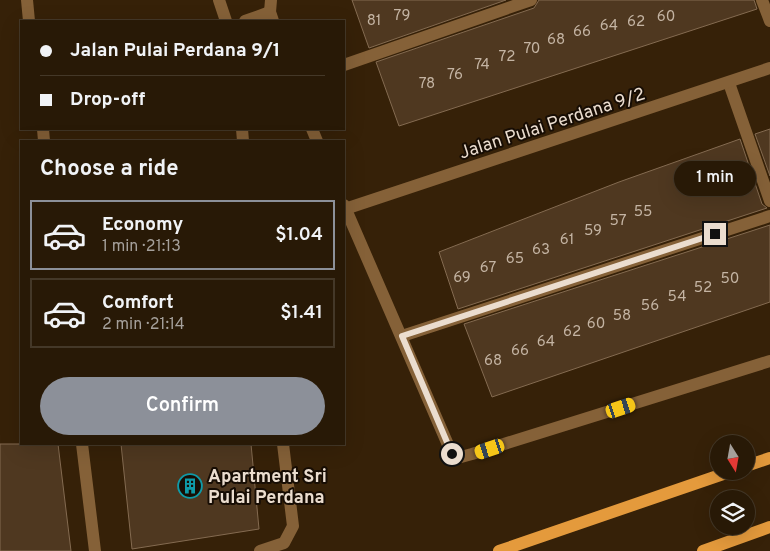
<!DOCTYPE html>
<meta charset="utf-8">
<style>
body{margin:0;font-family:Overpass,sans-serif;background:#302210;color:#f1f3f6;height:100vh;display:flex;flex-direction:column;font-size:19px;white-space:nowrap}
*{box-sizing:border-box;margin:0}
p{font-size:16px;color:#a5a09b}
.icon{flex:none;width:28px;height:28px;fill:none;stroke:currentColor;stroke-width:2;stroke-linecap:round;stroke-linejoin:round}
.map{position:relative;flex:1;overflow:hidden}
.drawer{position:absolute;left:20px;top:140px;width:325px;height:305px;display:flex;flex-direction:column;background:#281906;border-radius:0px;box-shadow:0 5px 20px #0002,0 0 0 1px #443828}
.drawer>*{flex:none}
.top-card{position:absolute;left:20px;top:20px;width:325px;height:110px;border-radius:0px;box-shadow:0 5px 20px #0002,0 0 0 1px #443828;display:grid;align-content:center;height:110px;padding:0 20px;background:#281906}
.needle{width:32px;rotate:169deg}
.tools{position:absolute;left:710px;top:435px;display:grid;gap:10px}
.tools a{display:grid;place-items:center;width:45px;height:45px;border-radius:50%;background:#281906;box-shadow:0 5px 20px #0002,0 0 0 1px #443828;font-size:25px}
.end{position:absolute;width:22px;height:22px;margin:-11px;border:6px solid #ebddcf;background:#111;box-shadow:0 0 0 2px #111}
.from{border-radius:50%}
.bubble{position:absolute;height:35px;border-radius:18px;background:#281906;box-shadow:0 5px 20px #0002,0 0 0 1px #443828;font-size:16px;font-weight:600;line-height:35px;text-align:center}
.car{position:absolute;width:15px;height:30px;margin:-15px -8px;border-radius:6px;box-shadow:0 0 4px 1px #0007;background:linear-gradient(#f5c518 24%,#345 0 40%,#f5c518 0 76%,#345 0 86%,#f5c518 0)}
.top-card b{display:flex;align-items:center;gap:18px;height:48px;font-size:19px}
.top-card b+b{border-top:1px solid #443828}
.top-card i{width:12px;height:12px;background:#f1f3f6}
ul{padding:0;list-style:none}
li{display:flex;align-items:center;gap:15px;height:70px;margin:0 10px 8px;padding:0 10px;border:2px solid #443828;border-radius:0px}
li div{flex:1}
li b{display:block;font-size:19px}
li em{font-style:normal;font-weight:600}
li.current{border-color:#8c9099}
li>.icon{width:45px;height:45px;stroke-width:1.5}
h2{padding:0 20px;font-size:22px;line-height:60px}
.cta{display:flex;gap:10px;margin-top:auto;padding:10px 20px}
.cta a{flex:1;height:58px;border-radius:30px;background:#8c9099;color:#fff;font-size:20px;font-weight:600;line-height:58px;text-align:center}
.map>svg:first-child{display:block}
</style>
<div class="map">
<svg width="770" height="551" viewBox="0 0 770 551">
<rect width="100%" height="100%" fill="#362108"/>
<g fill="#4f3820" stroke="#846b51">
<path d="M352,0H506L369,48Z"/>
<path d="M539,0H754L757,9L399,126L376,62L534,8Z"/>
<path d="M770,129V176L755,134Z"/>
<path d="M740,139L762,204L767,208L458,309L439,252L619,182Z"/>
<path d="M770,225V302L492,397L464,324Z"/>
<path d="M0,444H58L71,551H0Z"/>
<path d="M121,444H251L259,529L132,549Z"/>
</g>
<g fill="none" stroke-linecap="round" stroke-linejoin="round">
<g stroke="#856138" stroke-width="12">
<path d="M27,0L29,21"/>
<path d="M219,0L226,21"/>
<path d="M271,0L270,12L273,21"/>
<path d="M762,0L770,21"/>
<path d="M245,21L270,12"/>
<path d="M344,65L531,0"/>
<path d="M729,83L770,201"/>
<path d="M43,129L44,141"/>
<path d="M242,129L243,141"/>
<path d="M312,129L317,141"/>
<path d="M344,205L452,454L461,457L472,454L770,361"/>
<path d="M345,209L770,68"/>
<path d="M402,336L770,216"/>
<path d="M82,444L95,551"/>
<path d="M260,551L284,543L293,526L283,444"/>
</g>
<g stroke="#e49a3c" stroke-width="12">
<path d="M746,466L770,458"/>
<path d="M499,551L732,471"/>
<path d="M703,551L770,527"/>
</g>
</g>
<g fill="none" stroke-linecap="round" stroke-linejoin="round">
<path stroke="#ebddcf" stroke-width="6" d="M452,454L402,336L715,234"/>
</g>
<defs>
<g id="building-ring" transform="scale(1.25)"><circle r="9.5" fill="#170d04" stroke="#0f9aa8" stroke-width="1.5"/><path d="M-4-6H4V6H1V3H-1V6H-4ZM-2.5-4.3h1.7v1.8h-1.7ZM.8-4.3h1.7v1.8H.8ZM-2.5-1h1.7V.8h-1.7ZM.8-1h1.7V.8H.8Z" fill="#0f9aa8"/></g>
</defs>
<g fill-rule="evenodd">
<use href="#building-ring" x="190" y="486"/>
</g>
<g text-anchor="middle" stroke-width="4" stroke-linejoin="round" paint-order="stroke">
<g font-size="15" fill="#c4b4a3">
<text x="402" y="20">79</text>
<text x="666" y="21">60</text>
<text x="374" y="25">81</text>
<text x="636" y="26">62</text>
<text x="609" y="30">64</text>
<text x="582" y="36">66</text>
<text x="556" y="44">68</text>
<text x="532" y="53">70</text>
<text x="507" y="61">72</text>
<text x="482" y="69">74</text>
<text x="455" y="79">76</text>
<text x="427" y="88">78</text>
<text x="643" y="216">55</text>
<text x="618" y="225">57</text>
<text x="593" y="235">59</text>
<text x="567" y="244">61</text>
<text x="541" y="254">63</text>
<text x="515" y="263">65</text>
<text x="488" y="272">67</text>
<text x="462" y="282">69</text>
<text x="730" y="283">50</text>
<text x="703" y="292">52</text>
<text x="677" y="301">54</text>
<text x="650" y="310">56</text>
<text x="622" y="320">58</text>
<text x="596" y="328">60</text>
<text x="572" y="336">62</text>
<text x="546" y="346">64</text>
<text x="520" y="355">66</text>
<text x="493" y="365">68</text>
</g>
<g font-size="18" fill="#ebddcf" stroke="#170d04">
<text transform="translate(552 123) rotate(-18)" y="6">Jalan Pulai Perdana 9/2</text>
</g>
<g font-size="18" font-weight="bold" fill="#ebddcf" stroke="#170d04" text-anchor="start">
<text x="208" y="482">Apartment Sri<tspan x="208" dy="21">Pulai Perdana</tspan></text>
</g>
</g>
</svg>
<div class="tools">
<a><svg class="needle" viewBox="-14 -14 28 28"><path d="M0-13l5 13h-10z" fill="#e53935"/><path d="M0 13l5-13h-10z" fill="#a5a09b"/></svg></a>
<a><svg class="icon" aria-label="layers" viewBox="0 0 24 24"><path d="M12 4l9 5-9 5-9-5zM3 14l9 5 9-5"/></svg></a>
</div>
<i class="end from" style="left:452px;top:454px"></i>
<i class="end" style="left:715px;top:234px"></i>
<div class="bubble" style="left:674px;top:161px;width:82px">1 min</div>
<i class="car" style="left:621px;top:408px;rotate:72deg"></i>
<i class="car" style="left:490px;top:449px;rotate:252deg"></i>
<div class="top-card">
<b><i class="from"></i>Jalan Pulai Perdana 9/1</b>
<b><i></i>Drop-off</b>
</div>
<section class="drawer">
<h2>Choose a ride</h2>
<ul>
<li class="current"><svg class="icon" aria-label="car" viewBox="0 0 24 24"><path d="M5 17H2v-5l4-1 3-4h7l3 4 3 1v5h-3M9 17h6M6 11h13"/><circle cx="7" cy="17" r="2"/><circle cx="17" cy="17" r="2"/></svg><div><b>Economy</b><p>1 min · 21:13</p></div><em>$1.04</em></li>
<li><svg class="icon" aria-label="car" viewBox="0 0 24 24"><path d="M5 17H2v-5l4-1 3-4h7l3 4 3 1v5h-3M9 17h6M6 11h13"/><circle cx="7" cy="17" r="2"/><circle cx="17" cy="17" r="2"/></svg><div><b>Comfort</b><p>2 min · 21:14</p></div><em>$1.41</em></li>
</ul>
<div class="cta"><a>Confirm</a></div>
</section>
</div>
